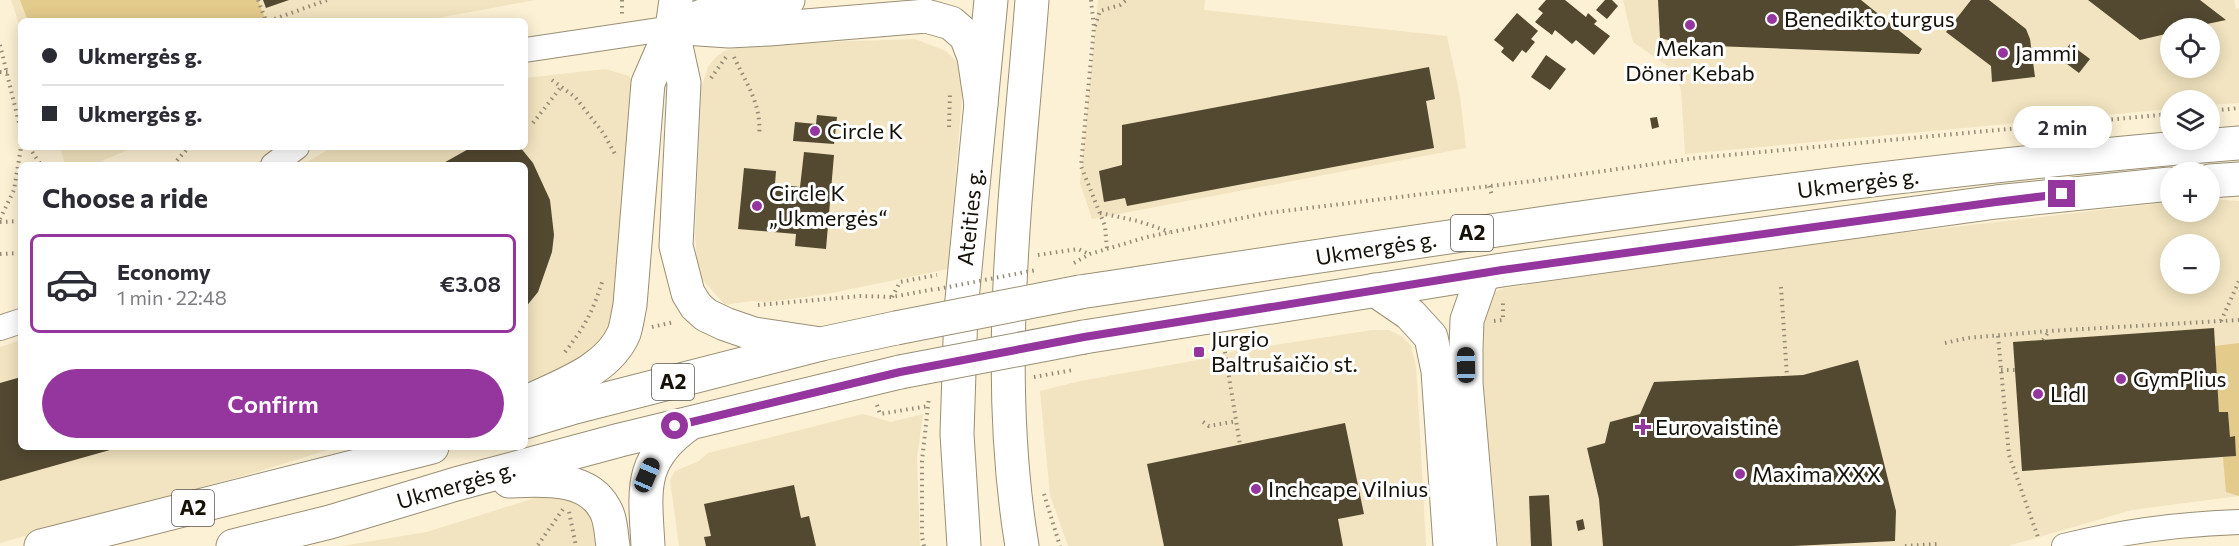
<!DOCTYPE html>
<meta charset="utf-8">
<style>
body{margin:0;font-family:Commissioner,sans-serif;background:#f2f2f3;color:#2b2b33;height:100vh;display:flex;flex-direction:column;font-size:22px;white-space:nowrap}
*{box-sizing:border-box;margin:0}
p{font-size:20px;color:#7c7c81}
.icon{flex:none;width:33px;height:33px;fill:none;stroke:currentColor;stroke-width:2;stroke-linecap:round;stroke-linejoin:round}
.map{position:relative;flex:1;overflow:hidden}
.sheet{position:absolute;left:18px;top:162px;width:510px;height:288px;display:flex;flex-direction:column;background:#fff;border-radius:9px;box-shadow:0 3px 15px #0003}
.sheet>*{flex:none}
.guide{position:absolute;left:18px;top:18px;width:510px;height:132px;border-radius:9px;box-shadow:0 3px 15px #0003;display:grid;align-content:center;height:132px;padding:0 24px;background:#fff}
.buttons{position:absolute;left:2160px;top:18px;display:grid;gap:12px}
.buttons a{display:grid;place-items:center;width:60px;height:60px;border-radius:50%;background:#fff;box-shadow:0 3px 15px #0003;font-size:30px}
.end{position:absolute;width:27px;height:27px;margin:-14px;border:8px solid #95369f;background:#fff;box-shadow:0 0 0 3px #fff}
.from{border-radius:50%}
.bubble{position:absolute;height:42px;border-radius:21px;background:#fff;box-shadow:0 3px 15px #0003;font-size:20px;font-weight:600;line-height:42px;text-align:center}
.car{position:absolute;width:18px;height:36px;margin:-18px -9px;border-radius:8px;box-shadow:0 0 4px 2px #0007;background:linear-gradient(#222 24%,#8ab4d8 0 40%,#222 0 76%,#8ab4d8 0 86%,#222 0)}
.guide b{display:flex;align-items:center;gap:21px;height:57px;font-size:22px}
.guide b+b{border-top:2px solid #e1e1e2}
.guide i{width:15px;height:15px;background:#2b2b33}
ul{padding:0;list-style:none}
li{display:flex;align-items:center;gap:18px;height:99px;margin:0 12px 9px;padding:0 12px;border:3px solid transparent;border-radius:9px}
li div{flex:1}
li b{display:block;font-size:22px}
li em{font-style:normal;font-weight:600}
li.current{border-color:#95369f}
li>.icon{width:54px;height:54px;stroke-width:1.5}
h2{padding:0 24px;font-size:27px;line-height:72px}
.cta{display:flex;gap:12px;margin-top:auto;padding:12px 24px}
.cta a{flex:1;height:69px;border-radius:36px;background:#95369f;color:#fff;font-size:24px;font-weight:600;line-height:69px;text-align:center}
.map>svg:first-child{display:block}
</style>
<div class="map">
<svg width="2239" height="546" viewBox="0 0 2239 546">
<rect width="100%" height="100%" fill="#fcf1d4"/>
<g fill="#f2e4c0" fill-rule="evenodd">
<path d="M11,0H536L443,17L434,21H21V30Z"/>
<path d="M1098,0H1205L1204,10L1447,36L1460,96L1466,148L1092,219L1080,183Z"/>
<path d="M1623,0H2234L2236,9L2239,8V103L2210,105V100H2170V109L1685,154L1681,90L1673,70L1633,42ZM2170,28H2210V68H2170Z"/>
<path d="M915,39L946,51L959,64L963,85L948,269L827,294L767,302L751,301L725,305L702,279L697,262L695,236L701,88L708,67L715,58L724,51L736,48L826,42Z"/>
<path d="M606,69L629,76L635,88L612,325L592,356L525,387V165H302L332,147H525V78Z"/>
<path d="M60,147H135L92,165H65Z"/>
<path d="M2210,199L2239,201V496L2132,510L2008,546H1498L1477,314L1486,297L1504,288L1866,237L2170,202V212H2210ZM2170,244H2210V284H2170Z"/>
<path d="M1372,330H1389L1403,337L1411,346L1416,366L1419,415L1426,546H1068L1050,495L1040,391L1080,381L1215,357L1235,351Z"/>
<path d="M21,340V447H337L257,472L0,543V347Z"/>
<path d="M863,414L891,422L923,414L917,458L920,546H679L670,480L675,471L699,461L708,453Z"/>
<path d="M544,495H560L587,507L594,518L601,546H342L427,532Z"/>
</g>
<g fill="#e3cb8c">
<path d="M20,0H258L266,21H28Z"/>
<path d="M2239,343V496L2226,492L2223,457L2236,456L2235,437H2230L2228,412H2219L2215,346Z"/>
</g>
<g fill="#534931">
<path d="M263,0H289L266,8Z"/>
<path d="M1546,0H1565L1586,17L1588,13L1597,21L1594,24L1610,36L1594,55L1576,40L1572,44L1555,30L1552,35L1535,22L1543,13L1538,9Z"/>
<path d="M1605,0H1612L1618,6L1607,19L1596,10Z"/>
<path d="M1658,0H1861L1922,49L1919,54L1688,45L1660,38Z"/>
<path d="M1971,0H1989L2026,29L2030,39L2035,77L1992,82L1991,66L1946,32Z"/>
<path d="M2088,0H2200L2226,20L2188,28H2170V33L2140,40Z"/>
<path d="M1517,13L1538,31L1531,39L1535,42L1526,53L1522,50L1513,62L1501,52L1504,48L1494,40Z"/>
<path d="M2070,44L2090,59L2079,73L2059,58Z"/>
<path d="M1546,55L1566,69L1550,90L1531,77Z"/>
<path d="M1429,67L1435,99L1426,101L1434,148L1127,206L1125,198L1104,202L1099,171L1122,165V125Z"/>
<path d="M817,115L837,117L834,144L793,141L795,122L816,124Z"/>
<path d="M1657,117L1659,127L1652,129L1650,118Z"/>
<path d="M472,147H520L533,163L550,200L554,235L552,252L538,292L525,308V165H440Z"/>
<path d="M804,152L834,155L826,249L795,246L796,234L738,229L744,168L776,171L775,184L800,187Z"/>
<path d="M2214,328L2219,412H2228L2230,437L2235,436L2236,456L2022,471L2013,342Z"/>
<path d="M1858,360L1896,511L1895,541L1794,546H1603L1599,499L1587,448L1605,443L1610,422L1640,414L1654,382L1803,375Z"/>
<path d="M21,377V447L117,448L0,481V383Z"/>
<path d="M1345,423L1364,514L1338,519L1343,546H1164L1147,464Z"/>
<path d="M794,485L801,518L809,516L816,546H706L704,537L711,536L704,504Z"/>
<path d="M1549,495L1552,546H1531L1529,496Z"/>
<path d="M1583,519L1585,529L1578,531L1576,521Z"/>
</g>
<g fill="none" stroke-linecap="round" stroke-linejoin="round">
<g stroke="#998f75" stroke-width="26">
<g id="street">
<path d="M525,50L672,28"/>
<path d="M273,165L297,147"/>
<path d="M0,328L21,321"/>
<path d="M2064,546C2124,531 2177,524 2239,522"/>
</g>
</g>
<g stroke="#998f75" stroke-width="35">
<path id="secondary" d="M672,28L676,0"/>
</g>
<g stroke="#998f75" stroke-width="35">
<g id="primary">
<path d="M964,546L957,434L961,310L991,0"/>
<path d="M1022,546C992,366 1018,181 1032,0"/>
</g>
</g>
<g stroke="#998f75" stroke-width="35">
<g id="highway">
<path d="M672,28L684,83L676,246L688,293L696,306L706,315L725,324L754,334L821,344"/>
<path d="M685,28L729,31L769,29L926,16L951,23L966,36L974,57L981,104"/>
<path d="M2210,181L2239,179"/>
<path d="M1375,290L1410,314L1431,337L1438,371L1450,546"/>
<path d="M1080,292C1465,234 1850,174 2239,143"/>
<path d="M1084,337L1502,270L1996,202L2170,184"/>
<path d="M525,403C559,386 608,371 624,333C627,324 628,314 630,305L648,83L672,28L732,4L788,0"/>
<path d="M525,422L575,407L821,344L896,328"/>
<path d="M509,481C540,480 587,475 605,509C611,519 611,534 613,546"/>
<path d="M41,546L432,447"/>
<path d="M233,546L330,522L456,484L620,440L900,372"/>
<path d="M648,546C645,490 638,460 689,424"/>
<path d="M1480,546L1466,383V348L1467,320L1483,274"/>
</g>
</g>
<g stroke="#938b77" stroke-width="4" stroke-dasharray="1.5 4.5" stroke-linecap="butt">
<path d="M258,0L266,21"/>
<path d="M622,0V14"/>
<path d="M1091,0L1094,27L1081,166L1105,226L1107,249"/>
<path d="M269,21L327,0"/>
<path d="M1095,26L1100,11L1120,5L1126,0"/>
<path d="M0,45L21,131"/>
<path d="M734,57C746,83 762,105 759,135"/>
<path d="M0,72H8"/>
<path d="M711,78L726,57"/>
<path d="M552,80L575,97L604,134L615,154"/>
<path d="M2210,111L2239,108"/>
<path d="M533,123L561,87"/>
<path d="M949,127L950,92"/>
<path d="M29,147L41,165"/>
<path d="M173,165L189,147"/>
<path d="M1489,186L1492,195"/>
<path d="M1100,213L1138,221L1170,232"/>
<path d="M0,219L14,190L21,147"/>
<path d="M0,222L21,221"/>
<path d="M0,254L21,253"/>
<path d="M1038,255L1078,249L1089,254"/>
<path d="M1074,263L1090,254L1147,237L1267,213L1532,181L1697,158L2170,114"/>
<path d="M1781,287L1787,376"/>
<path d="M892,297L900,282L937,275"/>
<path d="M758,305L861,296L892,297L935,289"/>
<path d="M1494,321L1503,320V303"/>
<path d="M2221,321L2239,281"/>
<path d="M652,327L674,322"/>
<path d="M1998,336L2009,455L2038,537"/>
<path d="M2043,340L2049,331"/>
<path d="M1945,343L1967,338L2049,331L2239,320"/>
<path d="M1224,346L1240,445"/>
<path d="M565,352C586,325 593,311 603,279"/>
<path d="M2001,370H2015"/>
<path d="M1034,377L1073,370"/>
<path d="M877,405L880,414L928,406"/>
<path d="M1203,422L1209,426L1237,421"/>
<path d="M1044,494L1060,546"/>
<path d="M569,512L576,546"/>
<path d="M538,545L563,509"/>
<path d="M924,546L922,537V461L929,397"/>
<path d="M1905,546L1937,544"/>
</g>
<use href="#street" stroke="#fff" stroke-width="24"/>
<use href="#secondary" stroke="#fff" stroke-width="33"/>
<use href="#primary" stroke="#fff" stroke-width="33"/>
<use href="#highway" stroke="#fff" stroke-width="33"/>
<g stroke="#998f75" stroke-width="35" stroke-linecap="butt">
<g id="highway-bridge">
<path d="M896,328L1080,292"/>
<path d="M900,372L1084,337"/>
</g>
</g>
<path stroke="#938b77" stroke-width="4" stroke-dasharray="1.5 4.5" stroke-linecap="butt" d="M938,289L1036,270"/>
<use href="#highway-bridge" stroke="#fff" stroke-width="33"/>
</g>
<g fill="none" stroke-linecap="round" stroke-linejoin="round">
<path stroke="#95369f" stroke-width="8" d="M675,426L900,372L1084,337L1502,270L1996,202L2062,194"/>
</g>
<g fill="#95369f" stroke="#fff" stroke-width="2">
<circle cx="1772" cy="19" r="6"/>
<circle cx="1690" cy="25" r="6"/>
<circle cx="2003" cy="53" r="6"/>
<circle cx="815" cy="131" r="6"/>
<circle cx="757" cy="206" r="6"/>
<rect x="1193" y="346" width="12" height="12" rx="3"/>
<circle cx="2121" cy="379" r="6"/>
<circle cx="2038" cy="394" r="6"/>
<path d="M1640 418h6v6h6v6h-6v6h-6v-6h-6v-6h6z"/>
<circle cx="1740" cy="474" r="6"/>
<circle cx="1256" cy="489" r="6"/>
</g>
<g text-anchor="middle" stroke-width="6" stroke-linejoin="round" paint-order="stroke">
<g fill="#fff" stroke="#5b5852" stroke-width="1.5">
<rect x="1451" y="215" width="42" height="36" rx="4.5"/>
<rect x="652" y="364" width="42" height="36" rx="4.5"/>
<rect x="172" y="490" width="42" height="36" rx="4.5"/>
</g>
<g font-size="21" font-weight="bold" fill="#151108">
<text x="1472" y="240">A2</text>
<text x="673" y="389">A2</text>
<text x="193" y="515">A2</text>
</g>
<g font-size="22" fill="#151108" stroke="#fff" text-anchor="start">
<text x="1784" y="27">Benedikto turgus</text>
<text x="1690" y="56" text-anchor="middle">Mekan<tspan x="1690" dy="25">Döner Kebab</tspan></text>
<text x="2015" y="61">Jammi</text>
<text x="827" y="139">Circle K</text>
<text x="769" y="201">Circle K<tspan x="769" dy="25">„Ukmergės“</tspan></text>
<text x="1211" y="347">Jurgio<tspan x="1211" dy="25">Baltrušaičio st.</tspan></text>
<text x="2133" y="387">GymPlius</text>
<text x="2050" y="402">Lidl</text>
<text x="1655" y="435">Eurovaistinė</text>
<text x="1752" y="482">Maxima XXX</text>
<text x="1268" y="497">Inchcape Vilnius</text>
</g>
<g font-size="22" fill="#151108" stroke="#fff">
<text transform="translate(1858 183) rotate(-7)" y="8">Ukmergės g.</text>
<text transform="translate(970 217) rotate(-84)" y="8">Ateities g.</text>
<text transform="translate(1376 248) rotate(-9)" y="8">Ukmergės g.</text>
<text transform="translate(456 485) rotate(-16)" y="8">Ukmergės g.</text>
</g>
</g>
</svg>
<div class="buttons">
<a><svg class="icon" aria-label="locate" viewBox="0 0 24 24"><circle cx="12" cy="12" r="6"/><path d="M12 2v4M12 18v4M2 12h4M18 12h4"/></svg></a>
<a><svg class="icon" aria-label="layers" viewBox="0 0 24 24"><path d="M12 4l9 5-9 5-9-5zM3 14l9 5 9-5"/></svg></a>
<a>+</a>
<a>−</a>
</div>
<i class="end from" style="left:675px;top:426px"></i>
<i class="end" style="left:2062px;top:194px"></i>
<div class="bubble" style="left:2013px;top:106px;width:99px">2 min</div>
<i class="car" style="left:1466px;top:365px;rotate:359deg"></i>
<i class="car" style="left:647px;top:475px;rotate:23deg"></i>
<div class="guide">
<b><i class="from"></i>Ukmergės g.</b>
<b><i></i>Ukmergės g.</b>
</div>
<section class="sheet">
<h2>Choose a ride</h2>
<ul>
<li class="current"><svg class="icon" aria-label="car" viewBox="0 0 24 24"><path d="M5 17H2v-5l4-1 3-4h7l3 4 3 1v5h-3M9 17h6M6 11h13"/><circle cx="7" cy="17" r="2"/><circle cx="17" cy="17" r="2"/></svg><div><b>Economy</b><p>1 min · 22:48</p></div><em>€3.08</em></li>
</ul>
<div class="cta"><a>Confirm</a></div>
</section>
</div>
